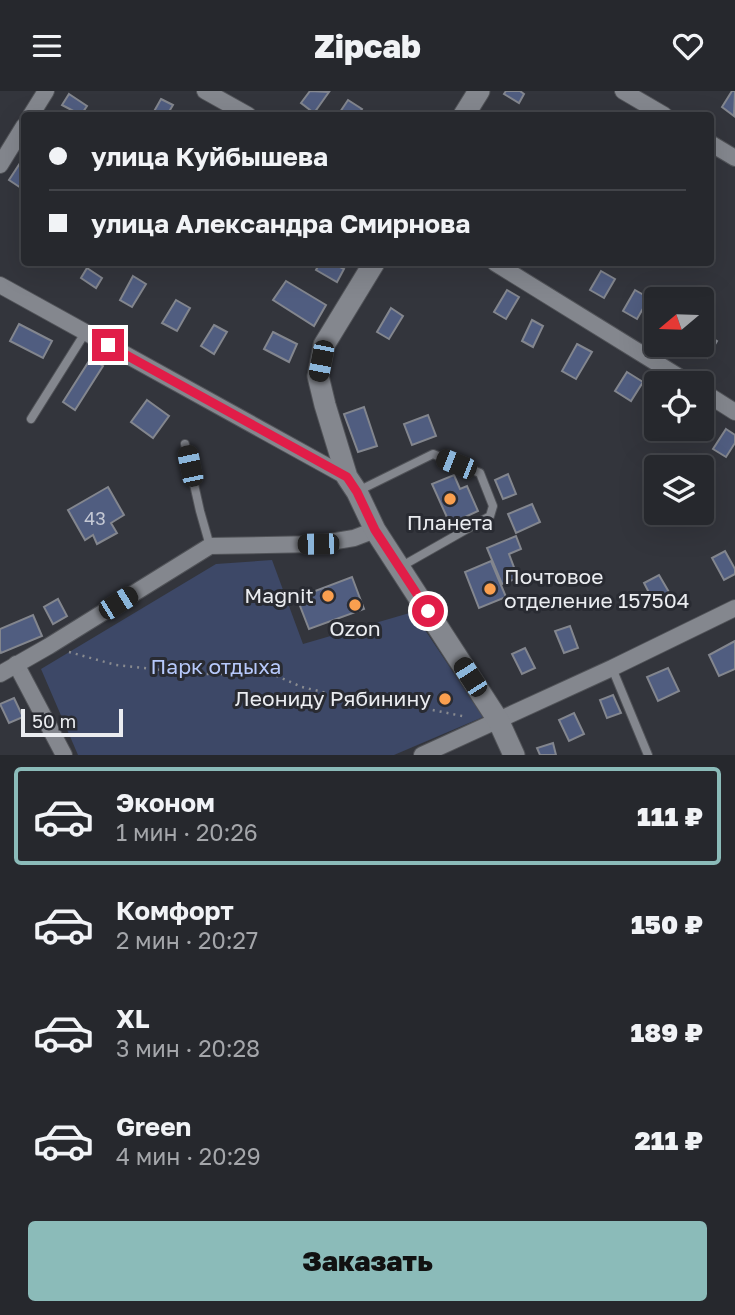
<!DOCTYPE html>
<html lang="ru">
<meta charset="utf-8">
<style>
body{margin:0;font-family:"Golos Text",sans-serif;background:#323439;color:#f1f3f6;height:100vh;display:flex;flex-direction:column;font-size:26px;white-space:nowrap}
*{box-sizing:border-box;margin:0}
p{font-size:23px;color:#a4a6aa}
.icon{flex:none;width:38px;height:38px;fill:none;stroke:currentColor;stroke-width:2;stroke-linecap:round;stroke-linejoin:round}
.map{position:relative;height:664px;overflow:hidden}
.details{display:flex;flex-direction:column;background:#26282d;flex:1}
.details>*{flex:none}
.hud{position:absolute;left:21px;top:21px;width:693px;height:154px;border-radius:7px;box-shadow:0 7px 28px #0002,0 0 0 2px #424449;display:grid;align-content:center;height:154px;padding:0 28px;background:#26282d}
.needle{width:46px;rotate:251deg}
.tools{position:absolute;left:644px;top:196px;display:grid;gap:14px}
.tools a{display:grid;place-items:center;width:70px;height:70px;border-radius:7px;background:#26282d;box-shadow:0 7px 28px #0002,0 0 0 2px #424449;font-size:35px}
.scale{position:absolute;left:21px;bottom:18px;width:102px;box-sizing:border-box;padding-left:7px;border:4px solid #eaecf0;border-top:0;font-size:19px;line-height:24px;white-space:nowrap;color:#eaecf0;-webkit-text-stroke:5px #292b32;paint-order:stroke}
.end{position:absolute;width:32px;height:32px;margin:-16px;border:9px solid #e11d48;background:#fff;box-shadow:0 0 0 4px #fff}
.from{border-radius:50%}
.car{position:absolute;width:21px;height:42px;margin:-21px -10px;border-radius:9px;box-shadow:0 0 5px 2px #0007;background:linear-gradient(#222 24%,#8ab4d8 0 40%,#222 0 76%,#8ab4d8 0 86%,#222 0)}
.hud b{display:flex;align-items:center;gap:24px;height:66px;font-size:26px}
.hud b+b{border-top:2px solid #424449}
.hud i{width:18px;height:18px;background:#f1f3f6}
ul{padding:12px 0 0;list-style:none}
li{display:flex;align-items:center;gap:21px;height:98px;margin:0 14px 10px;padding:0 14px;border:4px solid transparent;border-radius:7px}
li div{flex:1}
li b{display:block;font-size:26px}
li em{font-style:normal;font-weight:800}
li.on{border-color:#8bbbb9}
li>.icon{width:63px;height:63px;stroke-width:1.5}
.action{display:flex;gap:14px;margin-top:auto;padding:14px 28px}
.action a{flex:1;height:80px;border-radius:7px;background:#8bbbb9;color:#111;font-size:28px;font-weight:800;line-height:80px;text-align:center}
header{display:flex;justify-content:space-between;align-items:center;height:91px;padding:0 28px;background:#26282d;font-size:32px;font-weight:800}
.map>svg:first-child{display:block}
</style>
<header><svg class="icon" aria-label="menu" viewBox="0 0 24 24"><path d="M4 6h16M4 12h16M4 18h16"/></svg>Zipcab<svg class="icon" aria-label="heart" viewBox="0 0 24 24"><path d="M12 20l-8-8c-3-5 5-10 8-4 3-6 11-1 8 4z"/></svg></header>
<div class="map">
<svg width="735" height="664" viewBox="0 0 735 664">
<rect width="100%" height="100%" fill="#33353c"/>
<path fill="#3d4867" d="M272,469L303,553L413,521L483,626L394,664H78L41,578L216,473Z"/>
<g fill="#505d80" stroke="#83868e" stroke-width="2">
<path d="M310,0L329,1L314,22L301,12Z"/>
<path d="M506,0H520L524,3L519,12L504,3Z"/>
<path d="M732,0H735L734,25L722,16Z"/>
<path d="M69,3L87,15L81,24L62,14Z"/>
<path d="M161,8L173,14L167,24H152Z"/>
<path d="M348,9L362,18L358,24H338Z"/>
<path d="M22,69L24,71V99L9,89Z"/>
<path d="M320,172H332L344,178L337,191L316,179Z"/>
<path d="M87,177L102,187L96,197L81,187Z"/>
<path d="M601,180L615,188L604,207L590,199Z"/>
<path d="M133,185L146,193L132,216L120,209Z"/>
<path d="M286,190L326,214L314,235L273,209Z"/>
<path d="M507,199L519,206L506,228L494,221Z"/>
<path d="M635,199L649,207L637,228L623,220Z"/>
<path d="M176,209L190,217L177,240L162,232Z"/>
<path d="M391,217L403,225L389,248L377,241Z"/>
<path d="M532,229L543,235L533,256L522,250Z"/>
<path d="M19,233L52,250L43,267L10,250Z"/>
<path d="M214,234L227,241L214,263L201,255Z"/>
<path d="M273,241L297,253L289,271L264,258Z"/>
<path d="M704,242L717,250L707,267L694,260L697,254H702V246Z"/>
<path d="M577,253L592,261L576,288L562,280Z"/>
<path d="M91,267L103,275L75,319L63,311Z"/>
<path d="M627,281L643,291L631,310L615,300Z"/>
<path d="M147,309L169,325L153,347L131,331Z"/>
<path d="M364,316L377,355L358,361L344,323Z"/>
<path d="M428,324L436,345L412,354L404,333Z"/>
<path d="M726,338L735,344V352L726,366L713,358Z"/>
<path d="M508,383L516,403L503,408L495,389Z"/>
<path d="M454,384L460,398L467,395L478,420L450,433L432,393Z"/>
<path d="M108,396L124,424L111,432L117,442L97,453L93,444L85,449L68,419Z"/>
<path d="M532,413L540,431L516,442L508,423Z"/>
<path d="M516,445L521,458L509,463L518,487L502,493L487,457Z"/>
<path d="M725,460L735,478V483L724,489L712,467Z"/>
<path d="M491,470L506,506L479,517L465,481Z"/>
<path d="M659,484L673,508L657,517L644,492Z"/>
<path d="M352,486L364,518L309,538L295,502L308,497L310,502Z"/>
<path d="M58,508L67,525L53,533L44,516Z"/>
<path d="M33,524L42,545L1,562L0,559V538Z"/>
<path d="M570,535L578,557L564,562L555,540Z"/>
<path d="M735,550V578L719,585L709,564Z"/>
<path d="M525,557L535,577L522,583L512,563Z"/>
<path d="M668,577L679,600L658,610L647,586Z"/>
<path d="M613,604L621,622L607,627L600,609Z"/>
<path d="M14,607L23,626L9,632L0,613Z"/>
<path d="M574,622L584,643L569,650L559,629Z"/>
<path d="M553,652L556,664H540L537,657Z"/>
</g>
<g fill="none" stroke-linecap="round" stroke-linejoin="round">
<g stroke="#515358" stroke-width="10">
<g id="lane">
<path d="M31,328L85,242"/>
<path d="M185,353L200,420L210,455"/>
<path d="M358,400L433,363L480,382L493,415L490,425L402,475"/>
<path d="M612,577L648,664"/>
</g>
</g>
<g stroke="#515358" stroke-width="18">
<g id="street">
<path d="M205,0L248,24"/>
<path d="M623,0L664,24"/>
<path d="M31,24L46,0"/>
<path d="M710,52L735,67"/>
<path d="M0,74L24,35"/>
<path d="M495,172L689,292"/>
<path d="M0,194L347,386"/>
<path d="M702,300L735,321"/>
<path d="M16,573L64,664"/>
<path d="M0,583L49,555L210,455L318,453L354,447L375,439"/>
<path d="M422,664L612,577L735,517"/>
</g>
</g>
<g stroke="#515358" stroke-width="23">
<g id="secondary">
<path d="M464,24L479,0"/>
<path d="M374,172L324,254L318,285L325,314L347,386L357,401L375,439L498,629L514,664"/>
</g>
</g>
<path stroke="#888a8f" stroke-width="2.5" stroke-dasharray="2 5" stroke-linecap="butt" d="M69,561L116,574L199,583H272L302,596L347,607L393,611L467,626"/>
<use href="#lane" stroke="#84878e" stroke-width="8"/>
<use href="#street" stroke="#84878e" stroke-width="16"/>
<use href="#secondary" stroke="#84878e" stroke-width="21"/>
</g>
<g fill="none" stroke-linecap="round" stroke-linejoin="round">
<path stroke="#e11d48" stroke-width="9" d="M108,254L347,386L357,401L375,439L428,520"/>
</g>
<g fill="#fa9f4f" stroke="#292b32" stroke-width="2.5">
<circle cx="450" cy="408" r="7"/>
<circle cx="490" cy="498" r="7"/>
<circle cx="328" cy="505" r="7"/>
<circle cx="355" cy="514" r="7"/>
<circle cx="445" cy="608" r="7"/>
</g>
<g text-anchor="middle" stroke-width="6" stroke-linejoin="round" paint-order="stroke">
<g font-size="18" fill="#c4c8d4">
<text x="95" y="434">43</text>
</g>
<g font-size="21" fill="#eaecf0" stroke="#292b32">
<text x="450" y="439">Планета</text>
<text x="504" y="493" text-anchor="start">Почтовое<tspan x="504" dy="24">отделение 157504</tspan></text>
<text x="314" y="512" text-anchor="end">Magnit</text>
<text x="355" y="545">Ozon</text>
<text x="431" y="615" text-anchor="end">Леониду Рябинину</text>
</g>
<g font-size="21" fill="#b7c9fb" stroke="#292b32">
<text x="216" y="583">Парк отдыха</text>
</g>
</g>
</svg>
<div class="tools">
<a><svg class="needle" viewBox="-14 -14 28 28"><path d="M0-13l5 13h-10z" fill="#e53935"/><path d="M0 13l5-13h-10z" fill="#a4a6aa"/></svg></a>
<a><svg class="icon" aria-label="locate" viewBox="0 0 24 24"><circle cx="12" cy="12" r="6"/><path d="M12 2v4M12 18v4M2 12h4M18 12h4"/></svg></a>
<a><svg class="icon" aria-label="layers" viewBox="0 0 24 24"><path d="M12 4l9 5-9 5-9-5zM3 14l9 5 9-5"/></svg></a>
</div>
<div class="scale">50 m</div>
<i class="end from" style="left:428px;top:520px"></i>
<i class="end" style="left:108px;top:254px"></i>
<i class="car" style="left:321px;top:270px;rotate:191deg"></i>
<i class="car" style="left:456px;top:373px;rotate:292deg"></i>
<i class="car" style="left:190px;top:375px;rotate:348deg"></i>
<i class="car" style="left:318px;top:453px;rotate:269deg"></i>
<i class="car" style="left:118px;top:512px;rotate:58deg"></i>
<i class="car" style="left:470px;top:586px;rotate:327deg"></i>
<div class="hud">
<b><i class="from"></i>улица Куйбышева</b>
<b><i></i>улица Александра Смирнова</b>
</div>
</div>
<section class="details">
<ul>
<li class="on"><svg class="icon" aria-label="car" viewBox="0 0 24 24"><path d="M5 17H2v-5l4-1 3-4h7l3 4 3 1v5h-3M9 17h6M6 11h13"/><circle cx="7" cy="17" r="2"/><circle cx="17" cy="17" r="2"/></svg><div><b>Эконом</b><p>1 мин · 20:26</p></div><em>111 ₽</em></li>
<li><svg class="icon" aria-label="car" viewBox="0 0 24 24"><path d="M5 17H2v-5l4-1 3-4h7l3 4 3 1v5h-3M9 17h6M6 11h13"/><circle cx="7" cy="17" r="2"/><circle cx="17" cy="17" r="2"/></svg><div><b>Комфорт</b><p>2 мин · 20:27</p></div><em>150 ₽</em></li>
<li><svg class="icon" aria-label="car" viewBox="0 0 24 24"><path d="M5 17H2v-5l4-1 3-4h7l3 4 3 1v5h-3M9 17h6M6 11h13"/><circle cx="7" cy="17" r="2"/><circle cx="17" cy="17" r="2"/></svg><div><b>XL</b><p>3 мин · 20:28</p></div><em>189 ₽</em></li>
<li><svg class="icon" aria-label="car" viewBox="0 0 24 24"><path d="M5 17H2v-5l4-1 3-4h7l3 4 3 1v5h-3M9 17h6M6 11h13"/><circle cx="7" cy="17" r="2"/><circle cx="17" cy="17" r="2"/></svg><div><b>Green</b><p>4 мин · 20:29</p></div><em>211 ₽</em></li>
</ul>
<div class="action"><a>Заказать</a></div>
</section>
